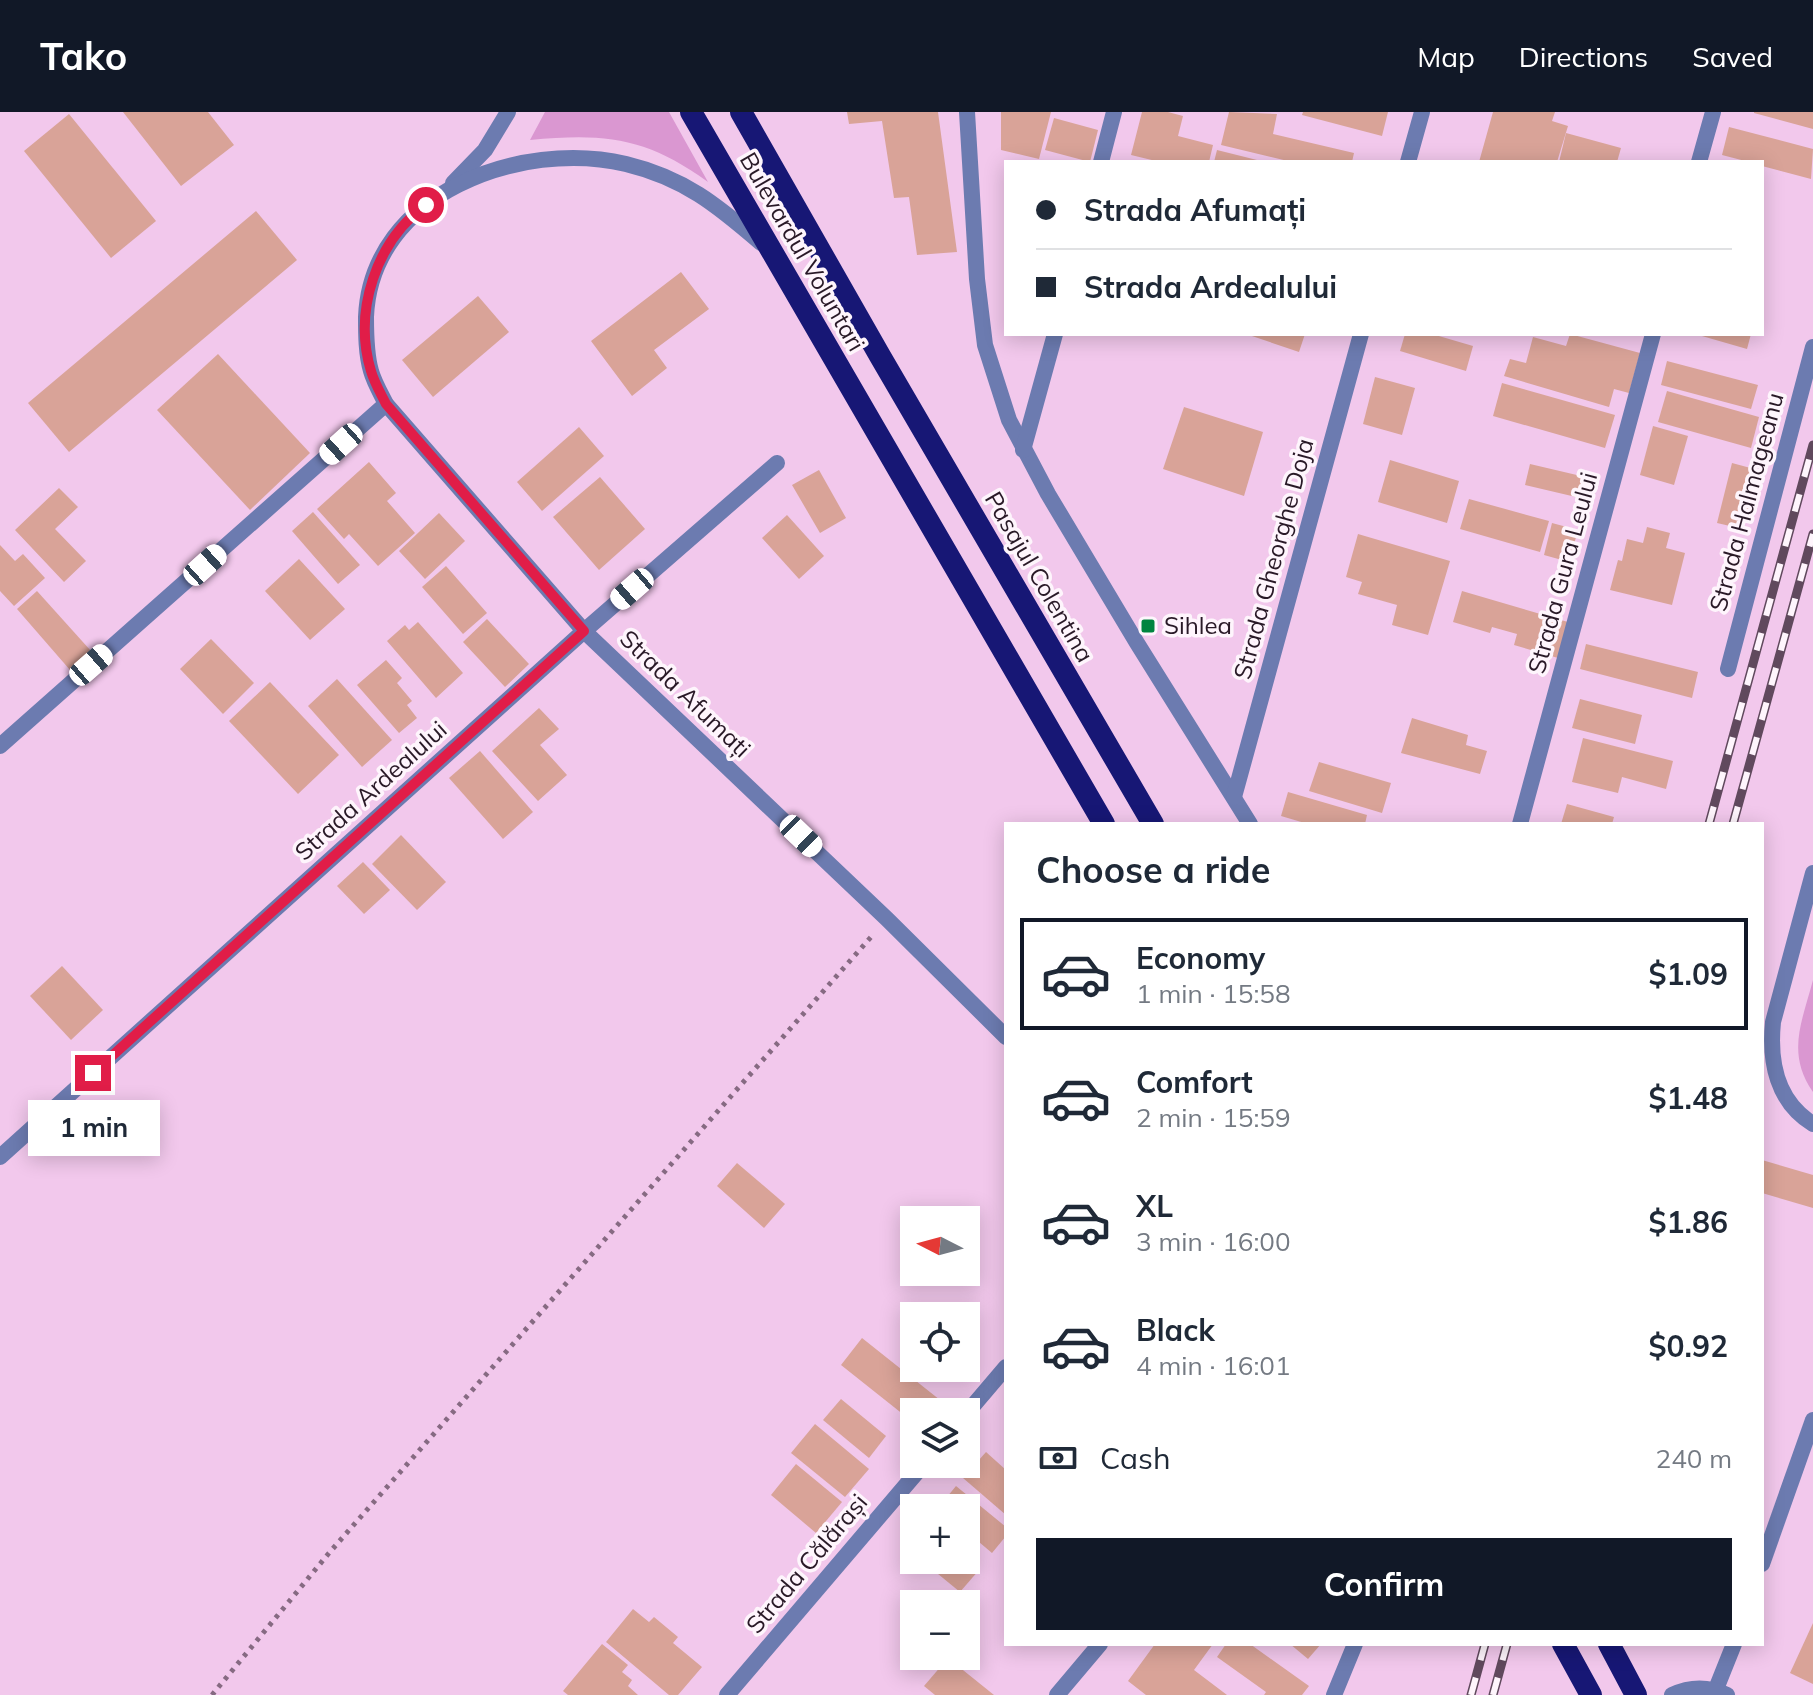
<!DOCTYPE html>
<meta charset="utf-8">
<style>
body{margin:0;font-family:Mulish,sans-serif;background:#f2f2f3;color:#1f2937;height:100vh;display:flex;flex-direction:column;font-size:30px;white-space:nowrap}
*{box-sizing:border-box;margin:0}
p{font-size:26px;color:#747a83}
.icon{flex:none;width:44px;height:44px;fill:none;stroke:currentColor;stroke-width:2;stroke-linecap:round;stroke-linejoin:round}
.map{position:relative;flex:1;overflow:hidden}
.drawer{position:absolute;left:1004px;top:710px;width:760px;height:824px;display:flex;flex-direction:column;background:#fff;border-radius:0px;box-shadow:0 4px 20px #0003}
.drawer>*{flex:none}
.hud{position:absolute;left:1004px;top:48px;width:760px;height:176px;border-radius:0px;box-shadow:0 4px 20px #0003;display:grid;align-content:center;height:176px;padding:0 32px;background:#fff}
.needle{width:52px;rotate:276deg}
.controls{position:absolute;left:900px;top:1094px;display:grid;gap:16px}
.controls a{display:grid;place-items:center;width:80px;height:80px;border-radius:0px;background:#fff;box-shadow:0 4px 20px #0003;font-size:40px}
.end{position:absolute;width:36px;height:36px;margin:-18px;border:10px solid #e11d48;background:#fff;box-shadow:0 0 0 4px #fff}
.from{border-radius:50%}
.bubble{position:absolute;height:56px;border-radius:0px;background:#fff;box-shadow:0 4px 20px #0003;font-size:26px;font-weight:700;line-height:56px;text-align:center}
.car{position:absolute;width:24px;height:48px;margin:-24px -12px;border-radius:10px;box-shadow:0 0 6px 2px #0007;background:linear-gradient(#fff 24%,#345 0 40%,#fff 0 76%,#345 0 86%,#fff 0)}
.hud b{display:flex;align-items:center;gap:28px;height:76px;font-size:30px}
.hud b+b{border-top:2px solid #e0e1e3}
.hud i{width:20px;height:20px;background:#1f2937}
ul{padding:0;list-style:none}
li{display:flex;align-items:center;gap:24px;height:112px;margin:0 16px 12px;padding:0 16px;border:4px solid transparent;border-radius:0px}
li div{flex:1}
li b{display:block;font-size:30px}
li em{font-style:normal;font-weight:700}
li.active{border-color:#111827}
li>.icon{width:72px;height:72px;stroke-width:1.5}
h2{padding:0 32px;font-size:36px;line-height:96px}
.pay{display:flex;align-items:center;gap:20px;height:88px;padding:0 32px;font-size:30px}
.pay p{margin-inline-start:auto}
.button{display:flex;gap:16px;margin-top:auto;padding:16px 32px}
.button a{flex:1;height:92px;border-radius:0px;background:#111827;color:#fff;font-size:32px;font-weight:700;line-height:92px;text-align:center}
header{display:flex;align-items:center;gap:48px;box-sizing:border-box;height:112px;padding:0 40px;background:#111827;color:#fff}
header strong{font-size:38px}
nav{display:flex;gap:44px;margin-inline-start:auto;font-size:28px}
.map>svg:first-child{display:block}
</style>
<header>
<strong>Tako</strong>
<nav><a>Map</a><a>Directions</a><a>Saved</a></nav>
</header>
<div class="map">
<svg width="1813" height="1583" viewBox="0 0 1813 1583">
<rect width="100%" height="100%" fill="#f2c8ec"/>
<g fill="#da97d1">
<path d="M545,0H669L708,70C646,25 605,21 530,28Z"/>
<path d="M1813,868V980C1786,941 1802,910 1813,868Z"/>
</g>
<g fill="#d9a398">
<path d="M123,0H208L234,33L181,74Z"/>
<path d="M847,0H938L957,140L917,143L909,85L894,86L882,9L849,12Z"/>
<path d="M1001,0H1051L1039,47L1001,38Z"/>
<path d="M1142,0H1168L1183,4L1178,24L1213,33L1209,50H1160L1131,43Z"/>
<path d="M1229,0L1277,2L1273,22L1354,41L1352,50H1292L1221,33Z"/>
<path d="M1303,0H1388L1382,24L1302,3Z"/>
<path d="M1493,0H1555L1552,9L1568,14L1557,50H1479Z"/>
<path d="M1754,0H1813V17L1754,1Z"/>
<path d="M69,2L156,109L111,146L24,39Z"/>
<path d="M1054,6L1098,18L1090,50L1045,38Z"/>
<path d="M1729,15L1813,37L1811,67L1762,54V50H1749L1722,43Z"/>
<path d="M1566,21L1621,36L1617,50H1559Z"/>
<path d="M1217,38L1261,49V50H1214Z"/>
<path d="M256,99L297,148L69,340L28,291Z"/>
<path d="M681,160L709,197L654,238L667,256L632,284L591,229Z"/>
<path d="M478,184L509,220L433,285L402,248Z"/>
<path d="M1246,222H1305L1299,240Z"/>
<path d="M1405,222H1432L1473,234L1466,259L1400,239Z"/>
<path d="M1570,222L1640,241L1629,281L1614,277L1609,295L1504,264L1510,247L1526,251L1533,225L1566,234Z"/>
<path d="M1695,222H1751L1747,237Z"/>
<path d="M218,242L310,341L250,398L157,298Z"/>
<path d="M1667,249L1758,273L1751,297L1661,273Z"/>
<path d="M1375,265L1415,276L1402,323L1363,312Z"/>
<path d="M1502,271L1615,303L1605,336L1493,304Z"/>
<path d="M1667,279L1759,305L1751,336L1658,310Z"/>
<path d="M1184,295L1263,320L1244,384L1163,357Z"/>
<path d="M1653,314L1688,324L1674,373L1640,363Z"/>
<path d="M579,315L604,344L542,399L517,370Z"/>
<path d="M1390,348L1459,369L1447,411L1378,390Z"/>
<path d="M369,350L396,381L387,389L415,421L378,454L349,422L344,427L317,397Z"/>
<path d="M1732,351L1758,358L1743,417L1717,411Z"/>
<path d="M1530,352L1598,368L1593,389L1525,373Z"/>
<path d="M819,358L846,406L820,421L792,373Z"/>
<path d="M600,365L645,417L599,458L553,405Z"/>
<path d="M59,376L78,395L55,417L86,449L64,470L15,418Z"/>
<path d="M1469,387L1549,409L1540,440L1460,417Z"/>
<path d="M313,400L360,453L338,472L292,419Z"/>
<path d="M439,401L465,429L425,467L399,439Z"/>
<path d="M787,403L824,444L799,467L762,426Z"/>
<path d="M1552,411L1578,418L1569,450L1544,443Z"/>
<path d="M1647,415L1670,421L1666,436L1685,441L1672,493L1610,478L1618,448L1622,449L1627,427L1643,431Z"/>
<path d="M1358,422L1450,449L1428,523L1392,513L1397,493L1358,482L1362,470L1346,465Z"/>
<path d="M0,433L15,449L23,442L45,466L14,494L0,479Z"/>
<path d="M299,447L345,497L310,528L265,479Z"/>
<path d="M446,454L487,501L463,522L422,475Z"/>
<path d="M37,479L91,539L70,558L17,497Z"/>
<path d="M1462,479L1568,510L1558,546L1514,533L1517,522L1492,515L1490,521L1453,510Z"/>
<path d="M487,507L529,552L505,575L463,530Z"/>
<path d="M418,510L463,561L436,586L387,529L405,513L409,518Z"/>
<path d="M211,527L254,571L223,602L180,557Z"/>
<path d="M1586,532L1698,560L1692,586L1580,557Z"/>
<path d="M386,548L402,566L397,571L412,589L407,593L417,606L399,621L357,573Z"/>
<path d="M337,567L392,628L362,655L308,594Z"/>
<path d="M270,570L339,643L298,682L229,609Z"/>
<path d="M1580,587L1642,603L1635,632L1572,616Z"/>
<path d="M539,596L559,617L540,633L567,663L538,689L492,639Z"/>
<path d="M1412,606L1468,623L1466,633L1487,639L1480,662L1401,641Z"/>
<path d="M1583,626L1673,649L1666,677L1622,665L1618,681L1572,670Z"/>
<path d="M480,639L533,700L503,727L449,666Z"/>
<path d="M1319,650L1391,671L1382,701L1309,679Z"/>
<path d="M1288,680L1367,703L1365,712H1308L1281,704Z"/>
<path d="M1567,692L1614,705L1612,712H1561Z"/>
<path d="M401,723L446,770L417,798L372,752Z"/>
<path d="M363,750L390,778L364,802L337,774Z"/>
<path d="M62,854L103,898L71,928L30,884Z"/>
<path d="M1762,1048L1813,1063V1096L1762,1081Z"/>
<path d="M737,1051L785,1092L764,1116L717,1074Z"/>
<path d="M862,1226L940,1288L931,1300H914V1311L841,1253Z"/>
<path d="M841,1287L886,1324L869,1346L823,1308Z"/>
<path d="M815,1312L869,1357L845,1385L791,1341Z"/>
<path d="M986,1340L1006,1358V1403L963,1366Z"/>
<path d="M796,1352L842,1390L816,1421L771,1383Z"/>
<path d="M956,1374L1006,1415V1424L992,1441L966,1419V1396H938Z"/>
<path d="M914,1413V1442L900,1430Z"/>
<path d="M921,1448H968L979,1458L960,1480Z"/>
<path d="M633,1497L649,1510L654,1505L678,1525L673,1531L702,1555L678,1583H669L606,1530Z"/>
<path d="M1813,1511V1572L1790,1561Z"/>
<path d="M602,1532L628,1553L622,1560L632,1568L628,1574L638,1583H568L563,1579Z"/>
<path d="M1155,1532H1213L1194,1558L1227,1583H1146L1128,1569Z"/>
<path d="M1226,1532H1250L1309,1574L1302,1583H1264L1266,1580L1217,1545Z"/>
<path d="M1290,1532H1321L1308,1547Z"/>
<path d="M948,1546L994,1583H935L924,1574Z"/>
</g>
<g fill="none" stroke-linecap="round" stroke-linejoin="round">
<path stroke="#866a82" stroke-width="5" stroke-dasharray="4 6" stroke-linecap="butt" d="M212,1583L329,1441L871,825"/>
<g stroke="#6c7bb0" stroke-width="16">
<path d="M967,0L977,167L985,233L1009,308L1048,382L1137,531L1250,712"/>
<path d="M1101,50L1114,0"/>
<path d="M1408,50L1422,0"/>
<path d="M1699,50L1713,0"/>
<path d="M453,71L485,38L508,0"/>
<path d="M761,131C717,93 684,66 626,52C521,27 371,81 366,205C366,222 366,242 371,259C374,270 381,282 386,292L584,519L887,807L1006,925"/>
<path d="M1023,338L1055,222"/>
<path d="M1728,557L1813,235"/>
<path d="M0,634L386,292"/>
<path d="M1234,685L1361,222"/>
<path d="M1520,712L1653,222"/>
<path d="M1813,761L1773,910C1769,950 1777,990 1813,1012"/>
<path d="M0,1045L584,519L777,351"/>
<path d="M966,1302L1006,1255"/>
<path d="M1762,1452L1813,1308"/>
<path d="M1716,1577L1734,1532"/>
<path d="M727,1583L924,1352"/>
<path d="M1057,1583L1100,1532"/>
<path d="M1334,1583L1355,1532"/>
<path d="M1672,1583C1691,1574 1708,1574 1727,1583"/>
</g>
<g stroke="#171775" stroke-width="22">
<path d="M691,0L1104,712"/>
<path d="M741,0L880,244L1153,712"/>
<path d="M1563,1532L1591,1583"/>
<path d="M1609,1532L1636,1583"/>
</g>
<g stroke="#60495d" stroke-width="9">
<g id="rail">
<path d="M1709,712L1813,333"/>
<path d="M1733,712L1813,422"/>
<path d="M1471,1583L1485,1532"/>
<path d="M1493,1583L1507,1532"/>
</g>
</g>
<use href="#rail" stroke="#fef5fc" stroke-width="6" stroke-dasharray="18" stroke-linecap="butt"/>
</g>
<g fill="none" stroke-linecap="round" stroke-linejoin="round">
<path stroke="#e11d48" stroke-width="10" d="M93,961L584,519L386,292C381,282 374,270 371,259C353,199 376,129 426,93"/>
</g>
<rect fill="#00843f" stroke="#fef5fc" stroke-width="3" x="1140" y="506" width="16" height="16" rx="4"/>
<g text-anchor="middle" stroke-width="7" stroke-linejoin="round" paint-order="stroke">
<g font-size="24" fill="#291927" stroke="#fef5fc">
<text transform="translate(802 140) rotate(60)" y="8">Bulevardul Voluntari</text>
<text transform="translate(1747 390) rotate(-75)" y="8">Strada Halmageanu</text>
<text transform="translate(1274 447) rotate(-75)" y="8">Strada Gheorghe Doja</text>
<text transform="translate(1563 461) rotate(-75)" y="8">Strada Gura Leului</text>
<text transform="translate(1039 465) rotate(60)" y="8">Pasajul Colentina</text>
<text transform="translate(685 582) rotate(44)" y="8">Strada Afumați</text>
<text transform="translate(371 679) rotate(-42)" y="8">Strada Ardealului</text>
<text transform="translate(807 1452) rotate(-50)" y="8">Strada Călărași</text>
</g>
<g font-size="24" fill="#291927" stroke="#fef5fc" text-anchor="start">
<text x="1164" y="522">Sihlea</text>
</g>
</g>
</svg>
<div class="controls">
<a><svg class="needle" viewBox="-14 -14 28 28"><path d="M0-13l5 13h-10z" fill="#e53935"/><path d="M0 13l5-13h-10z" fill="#747a83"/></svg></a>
<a><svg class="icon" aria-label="locate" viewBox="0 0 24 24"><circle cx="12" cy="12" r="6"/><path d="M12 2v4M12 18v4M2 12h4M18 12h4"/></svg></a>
<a><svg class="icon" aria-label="layers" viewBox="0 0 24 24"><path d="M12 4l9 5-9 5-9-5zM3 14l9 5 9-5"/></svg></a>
<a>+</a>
<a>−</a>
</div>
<i class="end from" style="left:426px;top:93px"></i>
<i class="end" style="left:93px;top:961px"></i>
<div class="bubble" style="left:28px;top:988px;width:132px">1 min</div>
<i class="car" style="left:341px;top:332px;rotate:228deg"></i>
<i class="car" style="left:205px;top:453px;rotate:48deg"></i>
<i class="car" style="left:632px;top:477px;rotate:229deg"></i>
<i class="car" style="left:91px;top:553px;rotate:49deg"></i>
<i class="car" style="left:801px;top:724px;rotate:134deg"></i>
<div class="hud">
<b><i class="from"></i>Strada Afumați</b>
<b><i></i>Strada Ardealului</b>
</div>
<section class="drawer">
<h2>Choose a ride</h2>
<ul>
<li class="active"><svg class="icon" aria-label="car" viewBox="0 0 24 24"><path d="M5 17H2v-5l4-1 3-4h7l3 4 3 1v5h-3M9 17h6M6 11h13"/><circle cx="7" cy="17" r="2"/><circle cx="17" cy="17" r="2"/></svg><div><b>Economy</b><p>1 min · 15:58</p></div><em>$1.09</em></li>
<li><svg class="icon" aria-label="car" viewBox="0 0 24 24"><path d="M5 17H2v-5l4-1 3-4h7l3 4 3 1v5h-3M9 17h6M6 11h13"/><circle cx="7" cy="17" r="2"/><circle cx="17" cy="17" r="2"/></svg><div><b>Comfort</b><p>2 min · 15:59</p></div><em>$1.48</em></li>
<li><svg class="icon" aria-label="car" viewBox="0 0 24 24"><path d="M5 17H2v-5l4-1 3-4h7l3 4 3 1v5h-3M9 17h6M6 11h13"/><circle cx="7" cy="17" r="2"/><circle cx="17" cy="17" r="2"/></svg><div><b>XL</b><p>3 min · 16:00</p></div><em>$1.86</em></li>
<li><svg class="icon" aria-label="car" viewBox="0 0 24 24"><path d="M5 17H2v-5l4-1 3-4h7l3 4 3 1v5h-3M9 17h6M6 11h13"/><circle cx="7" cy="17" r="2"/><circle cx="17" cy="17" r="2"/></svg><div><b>Black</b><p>4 min · 16:01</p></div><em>$0.92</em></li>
</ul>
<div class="pay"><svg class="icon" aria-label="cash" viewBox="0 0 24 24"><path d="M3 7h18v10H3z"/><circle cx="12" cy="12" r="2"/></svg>Cash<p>240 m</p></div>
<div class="button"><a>Confirm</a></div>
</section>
</div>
